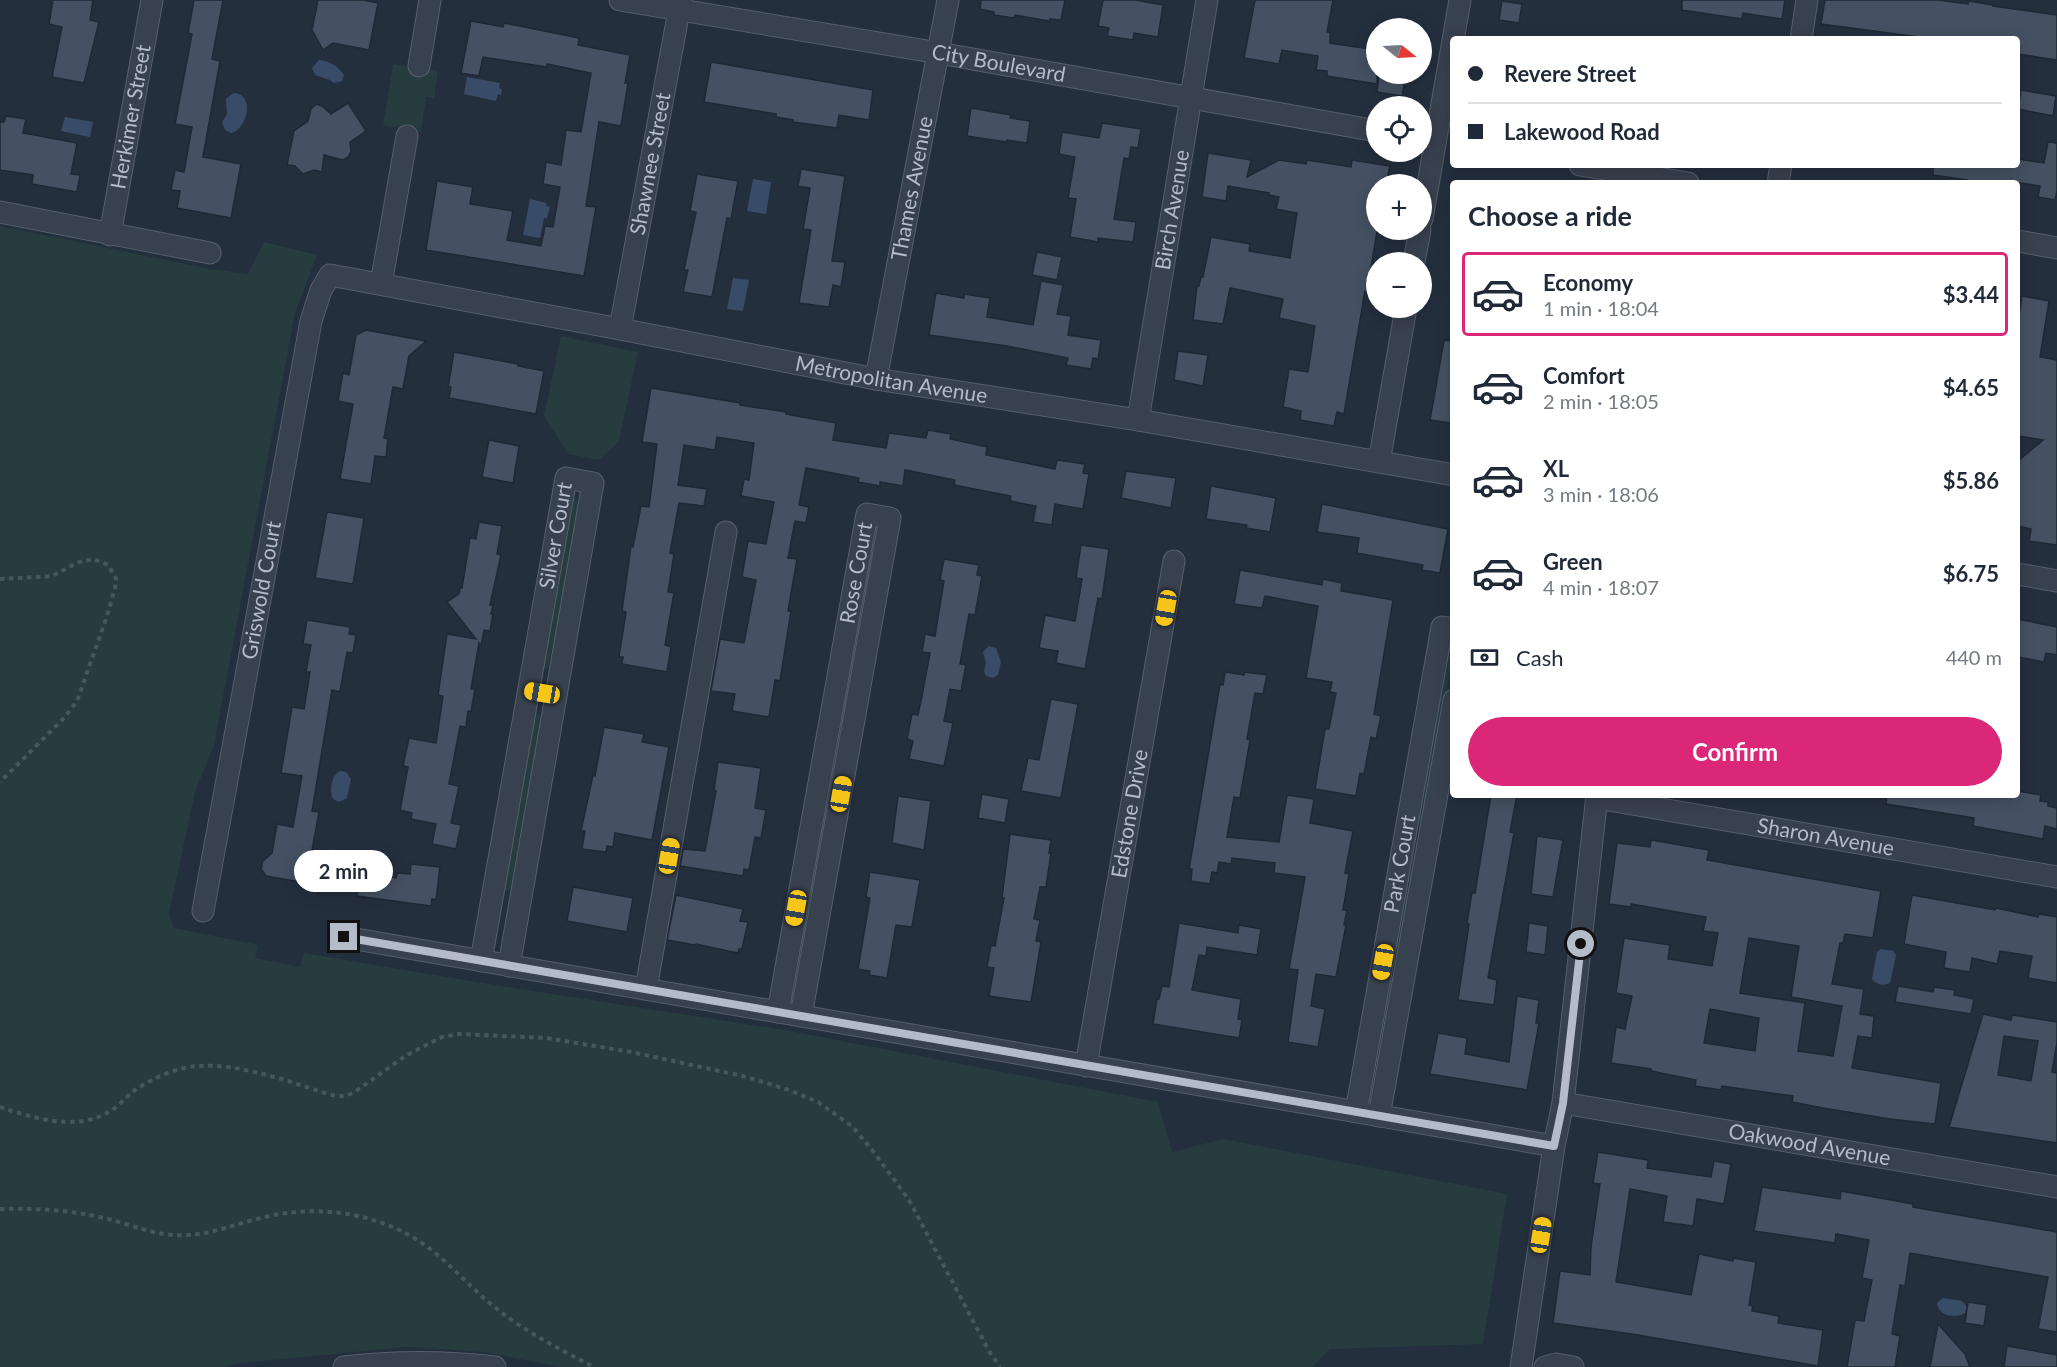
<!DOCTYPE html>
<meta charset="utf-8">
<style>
body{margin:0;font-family:Lato,sans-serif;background:#f2f2f3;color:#1f2937;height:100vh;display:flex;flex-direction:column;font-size:22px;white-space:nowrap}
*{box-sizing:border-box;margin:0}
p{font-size:20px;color:#747a83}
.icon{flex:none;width:33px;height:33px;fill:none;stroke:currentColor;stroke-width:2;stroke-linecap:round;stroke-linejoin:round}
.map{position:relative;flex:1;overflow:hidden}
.side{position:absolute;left:1450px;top:180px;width:570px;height:618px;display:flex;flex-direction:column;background:#fff;border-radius:6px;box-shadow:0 3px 15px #0003}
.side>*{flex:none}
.banner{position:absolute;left:1450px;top:36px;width:570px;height:132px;border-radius:6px;box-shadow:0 3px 15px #0003;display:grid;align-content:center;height:132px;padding:0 18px;background:#fff}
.needle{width:39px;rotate:108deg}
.buttons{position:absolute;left:1366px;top:18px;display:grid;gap:12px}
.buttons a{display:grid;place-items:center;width:66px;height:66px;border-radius:50%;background:#fff;box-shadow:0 3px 15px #0003;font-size:30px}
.end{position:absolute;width:27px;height:27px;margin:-14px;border:8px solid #b4bcc9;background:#111;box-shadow:0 0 0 3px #111}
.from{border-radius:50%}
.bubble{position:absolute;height:42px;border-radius:21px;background:#fff;box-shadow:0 3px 15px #0003;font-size:20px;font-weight:700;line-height:42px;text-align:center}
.car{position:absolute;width:18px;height:36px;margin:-18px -9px;border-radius:8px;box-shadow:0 0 4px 2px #0007;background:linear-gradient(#f5c518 24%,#345 0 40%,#f5c518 0 76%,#345 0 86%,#f5c518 0)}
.banner b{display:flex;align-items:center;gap:21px;height:57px;font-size:22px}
.banner b+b{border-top:2px solid #e0e1e3}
.banner i{width:15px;height:15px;background:#1f2937}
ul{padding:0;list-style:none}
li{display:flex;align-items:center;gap:18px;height:84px;margin:0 12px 9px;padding:0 6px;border:3px solid transparent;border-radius:6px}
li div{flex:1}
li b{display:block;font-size:22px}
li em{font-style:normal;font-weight:700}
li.active{border-color:#db2777}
li>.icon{width:54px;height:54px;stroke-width:1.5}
h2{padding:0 18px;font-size:27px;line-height:72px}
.pay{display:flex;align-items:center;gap:15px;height:66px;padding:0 18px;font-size:22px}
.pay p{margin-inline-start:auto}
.primary-button{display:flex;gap:12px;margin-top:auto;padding:12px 18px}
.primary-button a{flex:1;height:69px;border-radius:36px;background:#db2777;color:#fff;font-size:24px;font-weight:700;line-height:69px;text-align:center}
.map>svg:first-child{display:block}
</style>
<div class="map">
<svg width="2057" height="1367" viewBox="0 0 2057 1367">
<rect width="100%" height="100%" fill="#242f3e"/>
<g fill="#263c3f">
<path d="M393,64L438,71L434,98L426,97L421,132L383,125Z"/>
<path d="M0,226L210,269L248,274L264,242L317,255L295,313L214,745L195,792L169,914L174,928L258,945L255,958L300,967L304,953L483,983L790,1031L1158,1102L1172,1152L1223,1139L1507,1194L1483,1344L1330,1349L1312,1367H561L484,1352L405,1347L240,1363L225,1367H0Z"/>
<path d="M561,336L638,352L619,441L599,460L568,454L544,416Z"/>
<path d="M574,497L578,500L579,505L549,667L543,670L541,669L572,498Z"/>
<path d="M870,550L875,553L844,722H839Z"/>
<path d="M1447,646L1453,647V654L1425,816L1422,822H1417Z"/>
<path d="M538,713L541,717L540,723L511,887L508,891H504L533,714Z"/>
<path d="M831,769L835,770L806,942H801Z"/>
<path d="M1408,873H1412L1384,1040L1379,1039Z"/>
</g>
<g fill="#394c67">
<path d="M319,60C329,61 338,66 344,75L342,81L334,83L330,80L315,75L312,68Z"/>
<path d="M467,77L500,83L499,88L502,89L501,95L498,94L496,101L464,94Z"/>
<path d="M234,93C255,94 248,129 231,133L225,130L222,122L227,114L226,99Z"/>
<path d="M65,117L93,122L90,137L61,131Z"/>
<path d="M753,179L771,182L766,214L747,211Z"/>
<path d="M530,199L547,203L546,206L550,207L547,218H544L540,238L523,235Z"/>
<path d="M733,278L749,280L743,311L727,309Z"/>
<path d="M989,646L996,648L1001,662L998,675L993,678L986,676L984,671L986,663L983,652Z"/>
<path d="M340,771L346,772L351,779L347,798L339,802L333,799C329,791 331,776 340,771Z"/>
<path d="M331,849L349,853L342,887L325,884Z"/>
<path d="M1881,949L1893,951L1896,955L1890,983C1883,986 1877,985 1872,979L1877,952Z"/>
<path d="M1943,1298L1962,1301L1967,1307L1965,1313C1956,1319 1938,1316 1937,1303Z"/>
</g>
<g fill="#455162" stroke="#1f2835" stroke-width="1.5" fill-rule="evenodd">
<path d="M53,0H93L90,20L99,22L84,83L52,77L62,27L49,24Z"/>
<path d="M194,0H223L212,59L220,61L203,157L241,164L231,218L177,208L180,191L171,190L175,170L184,172L192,127L175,124L192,34L188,33Z"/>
<path d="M318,0H363L378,3L369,50L333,43L323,50L312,30Z"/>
<path d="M981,0H1065L1061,20L1050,19L1049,21L1015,15L1014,18L994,15V12L980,9Z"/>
<path d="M1103,0H1135L1163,5L1158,37L1134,33L1133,40L1107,36L1109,28L1098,26Z"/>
<path d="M1255,0H1333L1327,32H1330V43L1377,50V84L1327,76V71L1316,70L1318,56L1282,50L1279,64L1244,58Z"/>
<path d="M1682,0H1785L1782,19L1743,13L1742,19L1682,10Z"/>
<path d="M1825,0H1938L1968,4V1L1993,5V6L2057,15V60L2018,54V39H1934L1821,24Z"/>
<path d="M1502,1L1522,4L1519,23L1499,20Z"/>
<path d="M471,21L503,27L504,23L579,38L578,45L630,55L625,83H628L621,126L599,122L586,206L596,207L584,276L426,250L437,181L473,187L470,204L513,211L507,240L541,246L545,226L553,227L560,187L543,184L546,162L561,165L566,130L581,132L591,73L547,64V67L483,57L479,76L461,73Z"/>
<path d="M711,62L873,90L869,120L839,115L837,128L793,122V120L776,117V114L704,102Z"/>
<path d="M1379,74H1406L1402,96L1377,92Z"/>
<path d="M2021,90L2056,96L2053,116L2018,109Z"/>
<path d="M348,103L366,131L350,142L351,152L348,157L343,160L324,155L322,172L314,170L303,174L295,166L287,165L294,131L308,121L311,109L316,104L322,106L331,114Z"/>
<path d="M971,108L1011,115L1010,118L1030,121L1027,143L1007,140L1006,142L967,136Z"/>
<path d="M6,116L26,119L23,133L77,143L71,174L80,175L77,192L32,184L33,175L0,170V122H4Z"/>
<path d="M1102,123L1141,129L1138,148L1131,147L1129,159L1124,158L1114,219L1136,222L1133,242L1098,238V242L1070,237L1076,199L1068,198L1075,157L1059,154L1062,132L1099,138Z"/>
<path d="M2048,142L2057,143V191L2055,200L2038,197L2040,186L2020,183H1967V180L1933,175V165H2018V159L2044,163Z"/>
<path d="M1208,153L1251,160L1247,177L1279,160L1306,164L1307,160L1351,167L1352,160L1390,166L1386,184H1377V232L1367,291H1365L1344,414L1337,412L1334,426L1300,420L1301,411L1283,407L1289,369L1308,372L1315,326L1279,318L1283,299L1230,288L1223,324L1193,320L1197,286H1199L1201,277H1203L1211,237L1250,244L1249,251L1290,258L1297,213L1276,209L1279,197L1269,195V193L1228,186L1226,201L1202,197Z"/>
<path d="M801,169L845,176L832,261L845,262L841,287L833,285L829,307L799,303L811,230L803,229L810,188L798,186Z"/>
<path d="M697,174L738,181L731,219L727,218L712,297L683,292L688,270H684L696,212L690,211Z"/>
<path d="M1037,252L1062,257L1057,280L1032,275Z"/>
<path d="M1041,281L1063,285L1057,314L1071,316L1068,335L1101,340L1098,359L1093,358L1091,369L1066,365L1068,358L1007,346L929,335L936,293L964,298V294L990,298L987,317L1033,325Z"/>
<path d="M2022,296L2049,301L2040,357L2057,360V545L2029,541L2031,529L2018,526L2019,460L2043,440L2018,436V322Z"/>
<path d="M366,330L426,341L409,356L403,389L393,387L384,438L388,439L386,457L375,456L371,484L340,479L353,404L338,401L343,373L349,375L356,335Z"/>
<path d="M1444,340L1454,341V422H1450V423L1430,420Z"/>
<path d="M1178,351L1208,355L1203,386L1174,380Z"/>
<path d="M454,352L518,364V366L544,371L536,414L449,398L451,387H448Z"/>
<path d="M651,388L740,403V405L786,412V414L836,423L833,440L886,448L889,433L926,438L928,430L951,434L950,439L987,447L986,455L1055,469L1057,460L1085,464L1083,473L1089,474L1083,509L1055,504L1052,525L1033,522L1036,506L1010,501L1011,496L954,485L955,480L905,470L903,486L880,482V486L858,482L859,478L806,468L799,505L809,507L806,523L795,521L788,558L797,559L788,611H791L780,681L775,680L769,717L732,711L735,694L711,691L720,639L744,643L756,580L742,577L748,541L766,544L774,502L741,496L744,479L749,480L754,443L717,437L715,450L684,445L678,485L707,489L704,506L679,503L670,553L674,554L668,592L674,593L665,645L671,647L667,672L622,664L623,657H619L626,612L622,611L631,546L633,547L641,506L649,507L657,444L642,442Z"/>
<path d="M489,440L519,446L513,483L482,477Z"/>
<path d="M1126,471L1176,478L1171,508L1121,498Z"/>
<path d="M1211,486L1276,498L1270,532L1246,528L1247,525L1206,519Z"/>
<path d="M1322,504L1448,529L1440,573L1422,570L1423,565L1357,553L1359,538L1317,532Z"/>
<path d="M327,512L364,518L353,584L315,578Z"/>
<path d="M479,522L502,526L497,554L501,555L490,605H493L491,614H493L490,631L484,630L481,646L479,643L471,689H475L471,712L468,711L466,727L460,726L449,784L459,786L451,823L461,825L456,849L432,844L436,824L411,819L412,813L400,810L408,767L403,766L409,738L436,743L443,696L438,695L447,634L476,639L447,602L459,594L460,588H462L470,538L476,539Z"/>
<path d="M1081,545L1109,549L1102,599L1098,598L1085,669L1056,663L1058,651L1039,648L1045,615L1075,621L1082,579L1076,578Z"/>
<path d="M944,559L979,565L977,575L982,576L975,615L969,614L960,664L966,665L961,691L950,689L944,721L953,723L944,766L909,759L913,741L907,739L912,714L918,715L922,696L930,653L922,652L925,634L935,636L944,581L940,580Z"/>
<path d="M1240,570L1322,585L1323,579L1342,583L1341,591L1393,600L1374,714L1381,716L1376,739L1371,737L1364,774L1360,773L1356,796L1315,789L1325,729H1329L1336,693L1330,692L1332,682L1306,678L1318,606L1265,596L1262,608L1234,604Z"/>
<path d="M2018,619L2057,627V655L2046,653L2044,662L2018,657Z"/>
<path d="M307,620L350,627L349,634L356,635L353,653L347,652L340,692L332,690L312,811L319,812L306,883L266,876L261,869L263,861L272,853L277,824L293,827L302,776L281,773L292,707L304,709L310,672H306L311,645L303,644Z"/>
<path d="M1225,672L1244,675L1245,672L1267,675L1263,694L1255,693L1247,739L1250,740L1240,798L1234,797L1227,837L1279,842L1287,795L1314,799L1310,823L1353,831L1345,873L1349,874L1343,910H1347L1344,925H1346L1336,977L1316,974L1311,1006L1325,1009L1318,1047L1288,1042L1298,970L1289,969L1305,877L1274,873L1275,863L1232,858L1231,864L1219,862L1217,873L1212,872L1210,884L1191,881L1192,869H1189L1195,834L1220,684L1223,685Z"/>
<path d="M1051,699L1078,704L1061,798L1021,791L1028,758L1039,760Z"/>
<path d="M604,727L644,734L642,742L669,747L652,840L615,833L613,847L607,846L606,852L582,849L585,831H581L593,775L595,776Z"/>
<path d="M718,762L761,768L755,808L766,810L761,838L755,837L749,870L744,869L743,876L680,866L683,849L705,851L716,791L714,790Z"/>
<path d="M2018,791L2041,795L2040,801L2048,802V806L2057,808V829L2045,826L2043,839L1973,826L1974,818L1886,804L1887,795H2018Z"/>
<path d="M982,794L1009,799L1005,823L978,818Z"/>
<path d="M1491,795H1517L1510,832L1514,833L1488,978L1497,980L1494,1005L1458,1000L1469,924L1467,923L1472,893H1475Z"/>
<path d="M898,796L931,801L924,850L892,843Z"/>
<path d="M1010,834L1051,840L1049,853H1051L1046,887H1040L1034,919L1040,920L1036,941L1041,942L1031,1002L989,996L994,968L987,967L991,945L995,946L1004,898H1002Z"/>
<path d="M1537,836L1563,840L1553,897L1531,894Z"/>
<path d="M1651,840L1709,850L1707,860L1881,891L1873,938L1845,934L1843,943H1840L1832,984L1864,989L1860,1014L1874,1016L1872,1038L1858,1036L1852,1068L1941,1083L1935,1124L1890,1119L1823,1108L1792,1102L1793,1096L1722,1086L1721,1090L1695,1086L1696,1080L1651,1071V1069L1611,1063L1616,1027L1625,1029L1632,996L1616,993L1624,938L1670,945L1668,959L1712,966L1718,933L1703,931L1706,917L1631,904V907L1609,904L1617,843L1650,847ZM1749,938L1799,946L1791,997L1842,1006L1833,1056L1798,1051L1805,1003L1740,993ZM1710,1009L1759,1018L1755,1051L1704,1043Z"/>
<path d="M411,864L440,867L436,900L432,899L431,906L357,896L362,872L396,878L397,873L410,874Z"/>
<path d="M870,872L920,880L912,927L896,925L887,978L869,975L870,971L858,969L870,898L866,897Z"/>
<path d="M573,887L633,898L627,932L567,921Z"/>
<path d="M676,895L743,909L740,921L748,922L742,949H739L738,953L696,944L695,945L667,940Z"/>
<path d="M1912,895L1995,910L1996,908L2038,917L2039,914L2057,917V983L2028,978L2032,956L2000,951L1997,964L1972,958L1970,972L1944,968L1946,952L1904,944Z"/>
<path d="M1179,923L1238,933L1239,925L1261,929L1257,955L1207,947L1206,956L1199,955L1192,990L1241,999L1238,1019L1242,1020L1239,1038L1153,1024L1157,999H1159L1162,986L1169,987Z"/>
<path d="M1529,923L1548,926L1545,955L1526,952Z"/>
<path d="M1898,986L1933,992L1934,987L1955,990L1954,995L1974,999L1971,1014L1895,1002Z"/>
<path d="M1517,996L1539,1000L1536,1023H1539L1527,1090L1430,1074L1438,1033L1467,1038L1465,1054L1509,1062Z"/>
<path d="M1983,1014L2011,1020L2012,1015L2057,1022V1042L2052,1072L2057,1073V1143L1949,1127ZM2004,1036L2038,1041L2031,1081L1998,1075Z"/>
<path d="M1598,1152L1648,1160L1647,1168L1711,1177L1714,1161L1731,1164L1724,1204L1697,1199L1693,1226L1663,1222L1667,1196L1630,1189L1616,1282L1691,1295L1699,1254L1733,1261V1258L1756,1262L1749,1305L1753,1306L1752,1311L1779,1316L1778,1323L1823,1330L1818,1366L1632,1334L1553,1323L1560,1271L1590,1275L1591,1247L1600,1184L1593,1183Z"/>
<path d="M1762,1187L1840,1199L1841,1191L1913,1204V1207L2057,1232V1332L2038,1329L2048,1277L1910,1253L1905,1286L1900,1285L1892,1334L1900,1336L1895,1367H1847L1855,1320L1864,1321L1872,1280L1862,1278L1869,1240L1836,1234L1835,1243L1754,1231Z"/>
<path d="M1968,1302L1987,1305L1984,1326L1965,1323Z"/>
<path d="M1938,1324L1965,1354L1970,1367H1930Z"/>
<path d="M2007,1346L2057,1355V1367H2004Z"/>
</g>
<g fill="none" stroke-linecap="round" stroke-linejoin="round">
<g stroke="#565f6c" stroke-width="23">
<g id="minor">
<path id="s1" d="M620,0L939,53L1377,131"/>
<path d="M1801,39L1807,0"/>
<path d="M419,66L430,0"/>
<path d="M1580,165L1688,183"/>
<path d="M1778,183L1781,165"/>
<path d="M0,212L210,253"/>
<path d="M1422,219L1460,0"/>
<path id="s2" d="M110,235L152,0"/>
<path d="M2018,241L2057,248"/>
<path d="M1414,262L1420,230"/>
<path d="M381,284L407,136"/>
<path id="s3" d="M620,329L681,0"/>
<path id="s4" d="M876,379L948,0"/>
<path id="s5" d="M1138,420L1207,0"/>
<path d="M1379,462L1406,308"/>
<path d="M2018,574L2057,581"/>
<path id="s6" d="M1597,798L2057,877"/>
<path id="s7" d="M203,911L311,321L321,290L330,275L620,329L876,379L1138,420L1454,475"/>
<path d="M344,937L1554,1146"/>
<path id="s8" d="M481,961L566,478L593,483L509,966"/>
<path d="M646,989L726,532"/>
<path id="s9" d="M778,1012L867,514L890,518L801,1016"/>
<path id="s10" d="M1086,1066L1174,561"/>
<path id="s11" d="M1563,1103L2057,1187"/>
<path id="s12" d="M1356,1112L1442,627L1454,629"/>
<path d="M1379,1116L1454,700"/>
<path d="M344,1367C394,1361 445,1361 495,1367"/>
<path d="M1521,1367L1554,1146L1563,1103L1597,795"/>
<path d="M1545,1367L1556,1364L1573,1367"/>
</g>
</g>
<g stroke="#44595c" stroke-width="4" stroke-dasharray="4.5 4.5" stroke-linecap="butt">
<path d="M0,579L52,576L79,562L94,559L108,565L116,578L115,588L107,616L77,701L65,717L0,782"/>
<path d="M0,1107C33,1118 75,1131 107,1113C118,1108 125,1097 135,1090C153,1078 177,1067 199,1066C238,1063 291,1082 328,1094C338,1097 343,1097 353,1093L407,1055L442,1037L459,1034L547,1038L631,1052L743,1076L789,1090L818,1102L853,1127L876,1155L909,1200L989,1351L1000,1367"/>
<path d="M0,1209C37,1208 72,1210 108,1219C129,1224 151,1234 174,1235C204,1237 229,1226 257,1219C307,1205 362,1210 407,1234C442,1252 466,1285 497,1309C526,1332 561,1350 594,1367"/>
</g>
<use href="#minor" stroke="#38414e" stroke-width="21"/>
</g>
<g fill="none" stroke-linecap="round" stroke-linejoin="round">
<path stroke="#b4bcc9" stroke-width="8" d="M344,937L1554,1146L1563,1103L1581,944"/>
</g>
<g text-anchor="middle" stroke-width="4.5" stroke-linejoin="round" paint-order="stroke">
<g font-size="21" fill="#b4bcc9" stroke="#1d2633">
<text dy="7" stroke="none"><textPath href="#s1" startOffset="384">City Boulevard</textPath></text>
<text dy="7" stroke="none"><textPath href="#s2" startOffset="120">Herkimer Street</textPath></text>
<text dy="7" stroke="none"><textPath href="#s3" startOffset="168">Shawnee Street</textPath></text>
<text dy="7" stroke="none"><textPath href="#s4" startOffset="194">Thames Avenue</textPath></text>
<text dy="7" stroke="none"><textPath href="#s5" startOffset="213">Birch Avenue</textPath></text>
<text dy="7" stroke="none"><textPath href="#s7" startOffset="1221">Metropolitan Avenue</textPath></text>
<text dy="7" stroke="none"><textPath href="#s8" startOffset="432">Silver Court</textPath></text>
<text dy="7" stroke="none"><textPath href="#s9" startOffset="446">Rose Court</textPath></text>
<text dy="7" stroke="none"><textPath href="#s7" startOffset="326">Griswold Court</textPath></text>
<text dy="7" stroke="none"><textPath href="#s10" startOffset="256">Edstone Drive</textPath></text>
<text dy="7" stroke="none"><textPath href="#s6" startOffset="232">Sharon Avenue</textPath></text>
<text dy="7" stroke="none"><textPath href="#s12" startOffset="252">Park Court</textPath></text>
<text dy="7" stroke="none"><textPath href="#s11" startOffset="250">Oakwood Avenue</textPath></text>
</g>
</g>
</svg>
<div class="buttons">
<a><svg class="needle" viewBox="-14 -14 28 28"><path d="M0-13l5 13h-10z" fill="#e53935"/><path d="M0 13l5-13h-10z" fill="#747a83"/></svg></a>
<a><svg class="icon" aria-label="locate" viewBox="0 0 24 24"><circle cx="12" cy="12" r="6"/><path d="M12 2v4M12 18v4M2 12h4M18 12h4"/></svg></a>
<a>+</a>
<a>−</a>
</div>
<i class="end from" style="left:1581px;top:944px"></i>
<i class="end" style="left:344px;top:937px"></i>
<div class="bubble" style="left:294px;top:850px;width:99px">2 min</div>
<i class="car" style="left:1166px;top:608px;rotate:190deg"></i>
<i class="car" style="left:542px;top:693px;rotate:280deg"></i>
<i class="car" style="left:841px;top:794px;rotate:10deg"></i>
<i class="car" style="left:669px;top:856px;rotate:10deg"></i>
<i class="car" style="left:796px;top:908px;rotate:190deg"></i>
<i class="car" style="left:1383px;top:962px;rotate:190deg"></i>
<i class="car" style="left:1541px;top:1235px;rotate:9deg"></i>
<div class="banner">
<b><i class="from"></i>Revere Street</b>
<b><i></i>Lakewood Road</b>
</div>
<section class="side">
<h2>Choose a ride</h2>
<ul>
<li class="active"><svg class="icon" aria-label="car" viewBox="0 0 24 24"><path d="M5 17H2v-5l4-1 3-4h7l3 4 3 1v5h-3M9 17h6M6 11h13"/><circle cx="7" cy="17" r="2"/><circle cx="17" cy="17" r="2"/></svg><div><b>Economy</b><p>1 min · 18:04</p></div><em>$3.44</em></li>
<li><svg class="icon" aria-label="car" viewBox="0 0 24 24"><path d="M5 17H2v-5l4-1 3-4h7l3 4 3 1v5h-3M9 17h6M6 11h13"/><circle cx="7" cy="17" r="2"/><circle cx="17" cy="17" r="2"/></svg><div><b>Comfort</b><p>2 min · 18:05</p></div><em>$4.65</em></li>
<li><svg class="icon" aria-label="car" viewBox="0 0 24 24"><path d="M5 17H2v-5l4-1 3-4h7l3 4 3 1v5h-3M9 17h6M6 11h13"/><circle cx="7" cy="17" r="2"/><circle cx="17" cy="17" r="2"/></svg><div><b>XL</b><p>3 min · 18:06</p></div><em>$5.86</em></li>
<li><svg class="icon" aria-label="car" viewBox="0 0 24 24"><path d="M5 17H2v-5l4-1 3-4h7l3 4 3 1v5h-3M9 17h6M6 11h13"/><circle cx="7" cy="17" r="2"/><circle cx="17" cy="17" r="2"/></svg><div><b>Green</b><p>4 min · 18:07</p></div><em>$6.75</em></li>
</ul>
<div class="pay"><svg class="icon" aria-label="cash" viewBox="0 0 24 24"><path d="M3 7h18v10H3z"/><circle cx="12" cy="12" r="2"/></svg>Cash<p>440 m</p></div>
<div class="primary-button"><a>Confirm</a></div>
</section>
</div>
